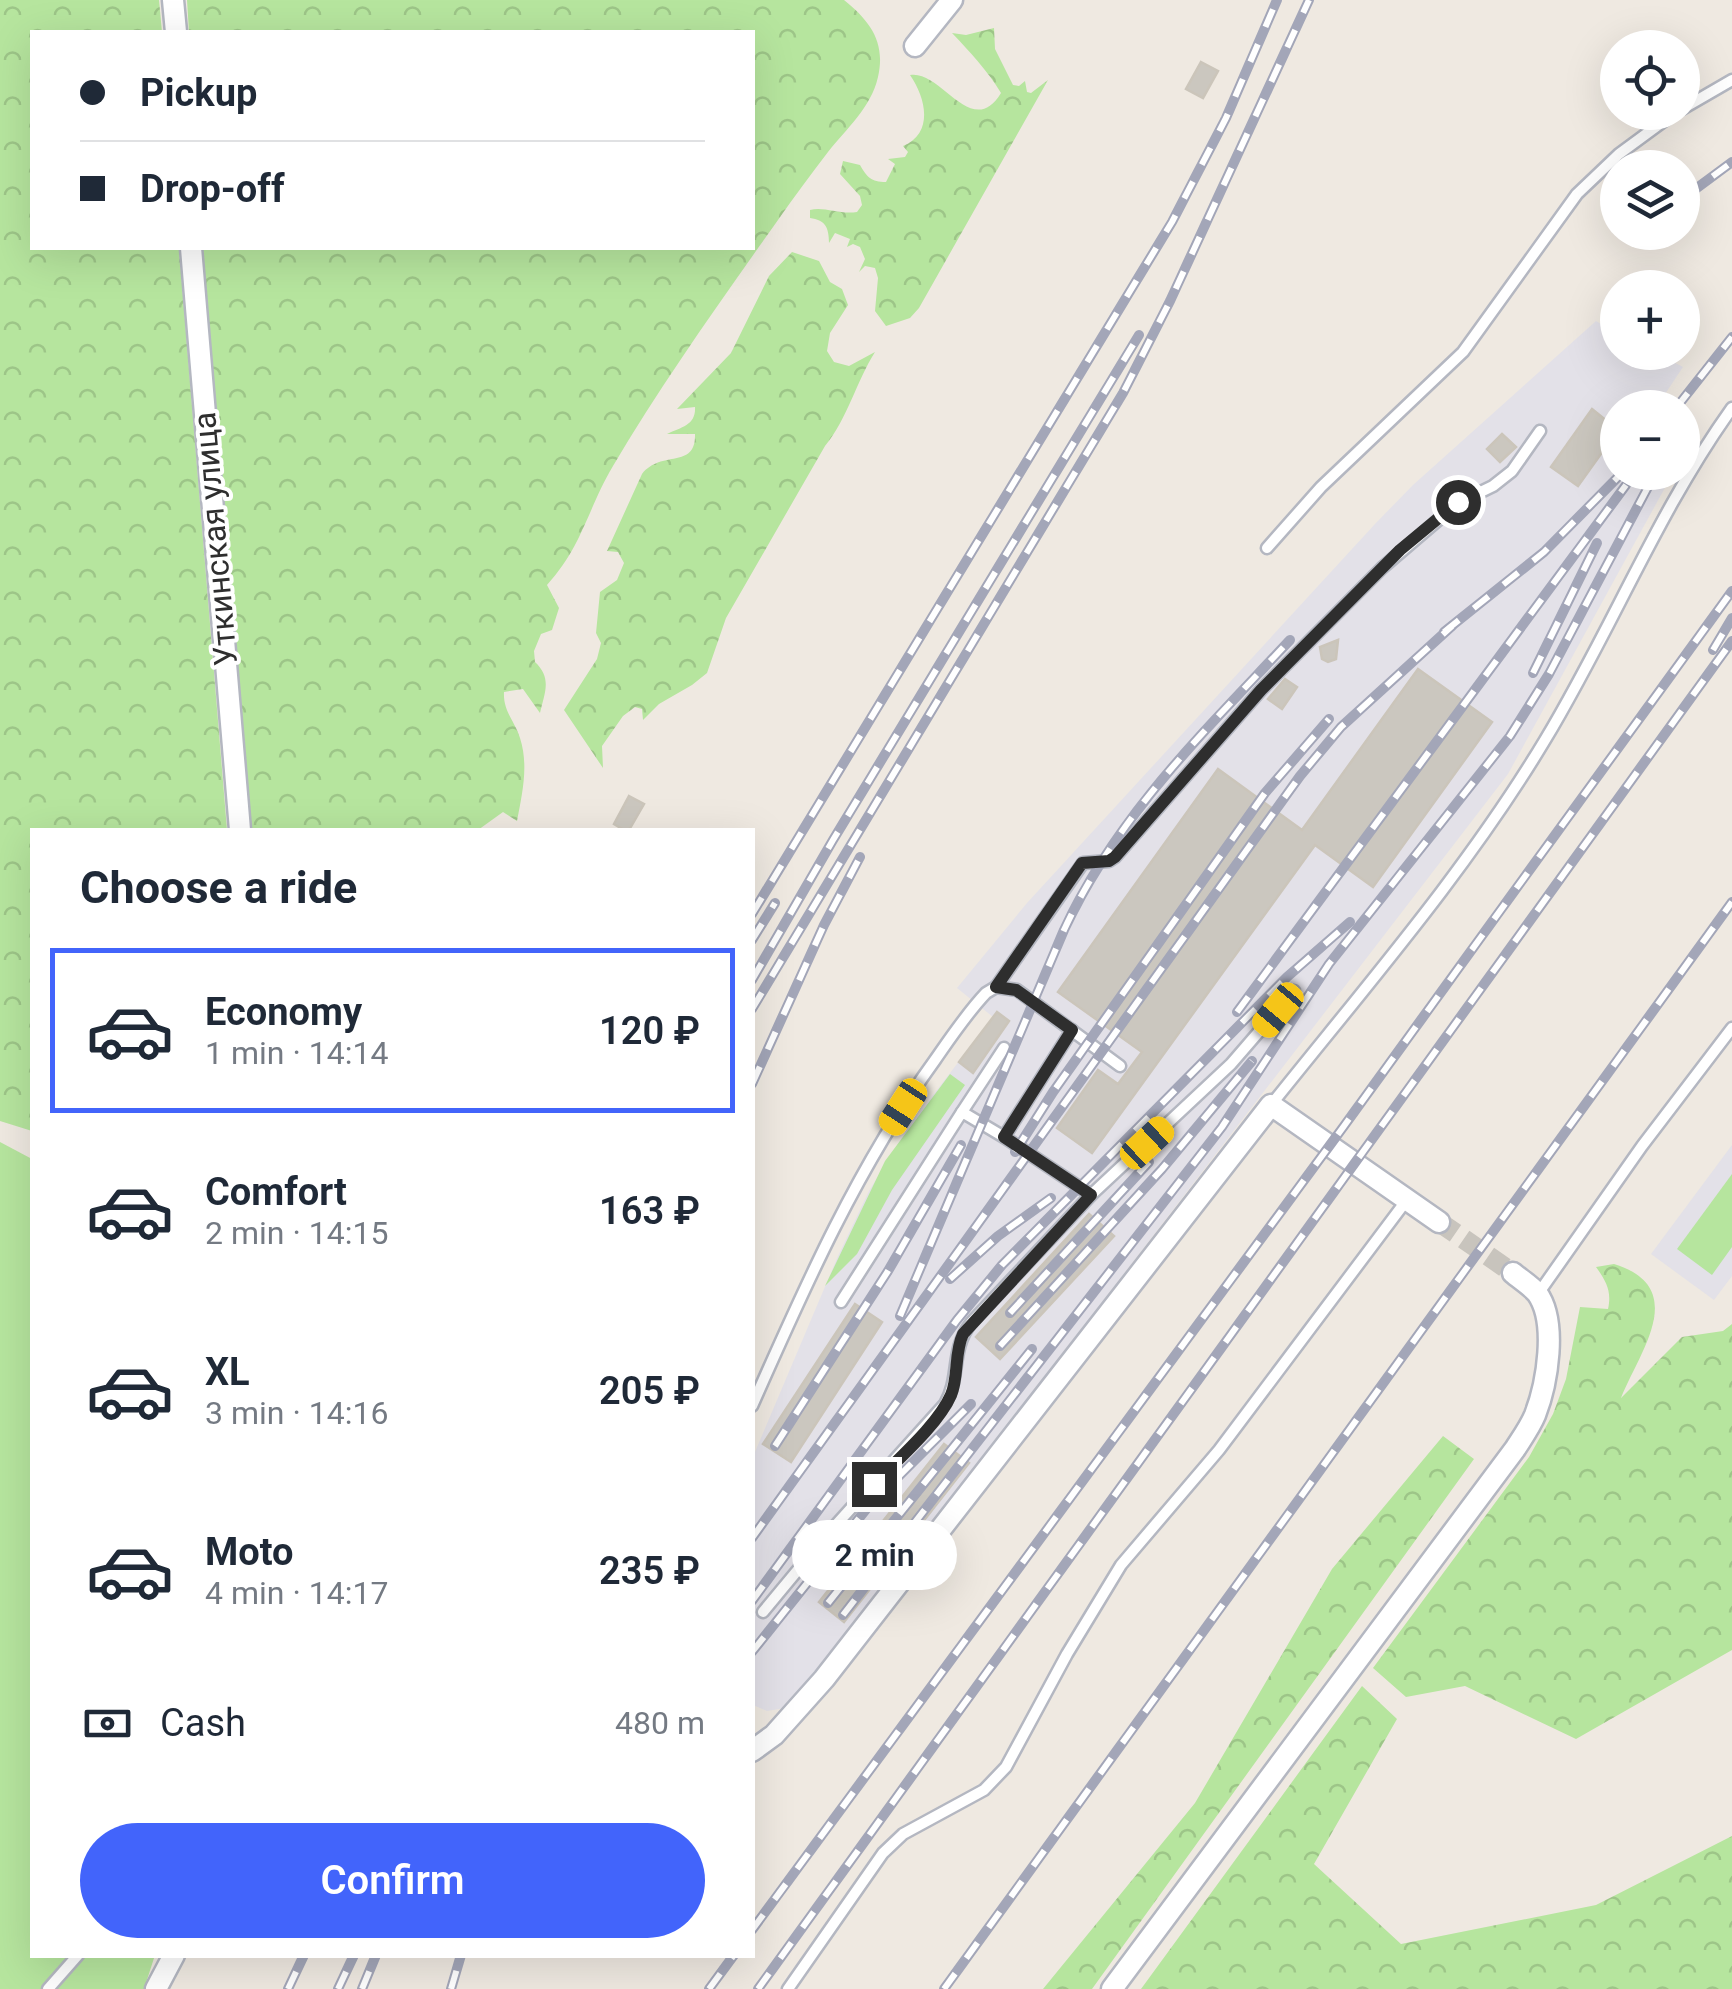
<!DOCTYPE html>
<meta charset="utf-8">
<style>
body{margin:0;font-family:Roboto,sans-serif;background:#f2f2f3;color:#1f2937;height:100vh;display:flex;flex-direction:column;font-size:38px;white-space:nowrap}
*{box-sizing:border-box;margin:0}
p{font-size:32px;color:#747a83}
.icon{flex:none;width:55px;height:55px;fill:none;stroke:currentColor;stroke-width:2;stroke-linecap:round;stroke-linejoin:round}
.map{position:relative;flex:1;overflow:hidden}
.sheet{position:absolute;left:30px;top:828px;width:725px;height:1130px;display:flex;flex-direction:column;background:#fff;border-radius:0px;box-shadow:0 10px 40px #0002}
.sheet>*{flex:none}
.guide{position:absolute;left:30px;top:30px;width:725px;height:220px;border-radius:0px;box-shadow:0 10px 40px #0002;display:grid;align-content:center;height:220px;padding:0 50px;background:#fff}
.tools{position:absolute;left:1600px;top:30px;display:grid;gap:20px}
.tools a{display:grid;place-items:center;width:100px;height:100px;border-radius:50%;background:#fff;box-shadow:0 10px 40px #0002;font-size:50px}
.end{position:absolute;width:45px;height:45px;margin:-22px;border:12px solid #2e2e2e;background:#fff;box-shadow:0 0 0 5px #fff}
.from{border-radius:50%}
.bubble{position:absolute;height:70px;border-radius:35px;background:#fff;box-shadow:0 10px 40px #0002;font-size:32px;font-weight:600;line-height:70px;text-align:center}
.car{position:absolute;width:30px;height:60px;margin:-30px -15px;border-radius:12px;box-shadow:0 0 8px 2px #0007;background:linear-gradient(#f5c518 24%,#345 0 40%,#f5c518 0 76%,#345 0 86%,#f5c518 0)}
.guide b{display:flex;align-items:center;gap:35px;height:95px;font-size:38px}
.guide b+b{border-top:2px solid #e0e1e3}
.guide i{width:25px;height:25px;background:#1f2937}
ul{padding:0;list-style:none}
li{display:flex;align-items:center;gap:30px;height:165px;margin:0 20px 15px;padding:0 30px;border:5px solid transparent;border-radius:0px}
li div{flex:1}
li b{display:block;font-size:38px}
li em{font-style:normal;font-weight:600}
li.selected{border-color:#4264fb}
li>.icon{width:90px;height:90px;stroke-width:1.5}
h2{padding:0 50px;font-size:45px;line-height:120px}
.pay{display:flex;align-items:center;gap:25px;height:110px;padding:0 50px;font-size:38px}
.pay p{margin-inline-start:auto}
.primary-button{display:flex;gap:20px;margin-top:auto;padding:20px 50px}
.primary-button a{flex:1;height:115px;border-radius:60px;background:#4264fb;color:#fff;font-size:40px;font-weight:600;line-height:115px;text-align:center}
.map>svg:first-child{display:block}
</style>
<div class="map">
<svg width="1732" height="1989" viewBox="0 0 1732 1989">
<defs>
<pattern id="forest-crowns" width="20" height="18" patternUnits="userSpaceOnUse" patternTransform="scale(2.5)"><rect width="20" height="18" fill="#b6e59e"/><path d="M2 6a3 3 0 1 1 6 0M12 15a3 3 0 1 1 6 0" fill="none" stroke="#9dc588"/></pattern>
</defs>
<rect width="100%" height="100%" fill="#efe9e1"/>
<g fill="#e3e1e8">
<path d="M1596,321L1617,333L1618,352L1656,353L1683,367L1661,400L1673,407L1618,408V472L1673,473L1508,774L791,1707L767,1711L753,1705L752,1459L838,1256L869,1191L907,1129L993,1017L957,988L1027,903L1375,524L1413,485Z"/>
<path d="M1732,1145V1276L1714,1300L1651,1254Z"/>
</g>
<g fill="#b6e59e">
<path d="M950,1074L965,1085L892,1190L857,1254L825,1286L885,1161Z"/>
<path d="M0,1142L32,1159V1955H155L144,1989H0Z"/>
<path d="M1732,1174V1247L1712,1275L1677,1249Z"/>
</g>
<g fill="url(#forest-crowns)">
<path d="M0,0H159L162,32H32V248H179L227,830H32V1131L0,1121Z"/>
<path d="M187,0H844C870,21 886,42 878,77C871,108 846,129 828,152C811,174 794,197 778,220C722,299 662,383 613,466C587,510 583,545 547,585L559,608L552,630L541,634L534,651L535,662C552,678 545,692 540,713L523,689L504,692C503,712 515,721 520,738C529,766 522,794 517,821L503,812L478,830H251L202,248H752V32H189Z"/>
<path d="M994,28L995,49L1013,85L1019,86L1025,81L1027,92L1031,93L1048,80L919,308L910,318L886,326L875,311L878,278L875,268L865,266L859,272L865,259L860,247L853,244L847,247L850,239L835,233L829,243C829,227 825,220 810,218V210C824,206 840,215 857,212L862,205L860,196L840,174L843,161L860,165C867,177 871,182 886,182L895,164L888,159L905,157L908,152L903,146C934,133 926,98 910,75C941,69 972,141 1001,93C987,70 970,52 952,33L966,35Z"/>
<path d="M792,252L819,261L830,282L842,289L848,305L830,333L827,351L834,362L849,366L875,352C856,382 848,418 825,446L726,618L707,673L692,685L659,704L643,720L642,709L635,707L623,716L602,746L603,768L564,710L597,659L601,643L596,633L600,592L617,580L624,563L618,552L607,551L642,474C662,449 696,470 695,434H667C682,427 696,425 695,407L677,409L731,353L769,276Z"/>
<path d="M1614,1264C1691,1288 1639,1352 1621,1398L1682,1337L1723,1331L1732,1324V1650L1576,1739L1465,1686L1406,1697L1373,1668L1529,1457L1553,1414L1566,1379L1580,1307L1608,1309C1612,1291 1606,1281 1596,1267Z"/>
<path d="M1443,1436L1474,1459L1092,1989H1043L1195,1803L1332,1569Z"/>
<path d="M1362,1686L1397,1719L1314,1864L1401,1944L1596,1905L1732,1836V1989H1141Z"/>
</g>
<g fill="#cbc7bf" stroke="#cbc5ba" stroke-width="2.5">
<path d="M1201,62L1218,71L1203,98L1186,89Z"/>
<path d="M1592,409L1618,430L1578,486L1551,467Z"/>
<path d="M1502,434L1516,447L1500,462L1487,449Z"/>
<path d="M1338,640L1336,659L1328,662L1322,659L1320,647Z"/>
<path d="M1418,669L1492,722L1373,887L1315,845L1092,1153L1057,1128L1098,1070L1118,1084L1142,1052L1058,992L1218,769L1302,830Z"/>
<path d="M1285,679L1297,687L1282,709L1268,699Z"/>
<path d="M629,796L644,804L629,830H624L614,824Z"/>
<path d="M997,1012L1009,1021L973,1073L959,1062Z"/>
<path d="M1089,1214L1114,1236L1000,1359L976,1337Z"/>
<path d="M855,1304L882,1322L791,1462L763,1444Z"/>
<path d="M944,1444L969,1463L844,1622L819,1602Z"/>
</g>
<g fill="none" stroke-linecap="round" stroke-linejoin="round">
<path stroke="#c8c4bd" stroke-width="20" stroke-dasharray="20 10" stroke-linecap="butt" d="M1439,1222L1513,1273"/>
<g stroke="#b4b7c1" stroke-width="15">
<g id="lane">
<path d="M1682,109L1732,80"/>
<path d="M1267,548L1321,487L1463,352L1577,194L1619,154L1676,112"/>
<path d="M996,987L1083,863L1109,861L1115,857L1261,690L1382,568L1458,503L1493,486L1512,471L1540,431"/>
<path d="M1072,1030L1004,1137L1091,1195"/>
<path d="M1271,1105C1366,986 1467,870 1545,740C1611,631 1658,511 1732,408"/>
<path d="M962,1112L1004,1048"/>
<path d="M1538,1294L1642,1146L1732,1028"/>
<path d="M841,1302L962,1112L1004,1137"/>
<path d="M752,1406C805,1286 858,1166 935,1060C951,1037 967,1013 986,993L996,987L1017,990L1120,1066"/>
<path d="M763,1612L826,1536L945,1404C961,1377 950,1350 971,1323L1091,1195L1231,1064L1294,991"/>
<path d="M48,1989L78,1955"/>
<path d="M788,1989L883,1853L903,1834L984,1790L1006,1767L1067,1654L1121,1565L1219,1450L1406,1201"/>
</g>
</g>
<g stroke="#b4b7c1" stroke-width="25">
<g id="street">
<path d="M173,0L176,32"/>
<path d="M915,46L952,0"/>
<path d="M191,248L240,830"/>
<path d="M752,1751L774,1735L824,1679L1271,1105L1439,1222"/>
<path d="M156,1989L174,1955"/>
<path d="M1112,1989L1515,1449C1522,1438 1530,1427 1535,1415C1547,1384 1558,1322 1537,1293C1531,1286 1520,1279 1513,1273"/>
</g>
</g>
<use href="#lane" stroke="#fff" stroke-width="10"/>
<use href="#street" stroke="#fff" stroke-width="20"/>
<g stroke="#a3a6b8" stroke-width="10">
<g id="rail">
<path d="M1682,199L1732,162"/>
<path d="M1676,408L1732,337"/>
<path d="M1444,632L1544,552L1619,476"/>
<path d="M1713,650L1732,618"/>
<path d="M1533,673L1597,543"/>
<path d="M752,914L1172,222L1226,118L1277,0"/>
<path d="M752,940L775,903"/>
<path d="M752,980L833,840L1139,335"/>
<path d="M752,1009L1123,393L1170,301L1309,0"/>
<path d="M1237,1012L1626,485"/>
<path d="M752,1084L824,925L860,857"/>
<path d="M1015,1152L1053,1092L1265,793L1329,719"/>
<path d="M950,1279L998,1236L1051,1198"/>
<path d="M1010,1313L1149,1162"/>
<path d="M900,1316L1064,930C1118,814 1204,732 1290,640"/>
<path d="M1000,1346L1162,1169L1252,1061"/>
<path d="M775,1446L888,1271L961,1145"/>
<path d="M752,1538L1300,776L1341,727L1452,626"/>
<path d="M752,1601L957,1320L1002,1265L1287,977L1350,922"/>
<path d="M828,1603L1032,1349"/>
<path d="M843,1615L1222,1127L1329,964L1510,736L1549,674L1656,472"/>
<path d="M752,1652L868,1507L971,1404"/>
<path d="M752,1930L1344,1126L1732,591"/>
<path d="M288,1989L304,1955"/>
<path d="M338,1989L354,1955"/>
<path d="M362,1989L376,1955"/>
<path d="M451,1989L461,1955"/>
<path d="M709,1989L734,1955"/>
<path d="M758,1989L1732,641"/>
<path d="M944,1989L1732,902"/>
</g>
</g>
<use href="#rail" stroke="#fff" stroke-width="6" stroke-dasharray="19" stroke-linecap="butt"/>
</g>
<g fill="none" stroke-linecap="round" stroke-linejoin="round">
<path stroke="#2e2e2e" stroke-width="12" d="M874,1484C897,1460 938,1425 951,1395C959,1376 954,1353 963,1334L1091,1195L1004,1137L1072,1030L1016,990L996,987L1082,863L1109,861L1115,857L1261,690L1400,550L1458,502"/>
</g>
<g text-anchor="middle" stroke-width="8" stroke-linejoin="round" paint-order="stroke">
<g font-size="32" fill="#2e2e2e" stroke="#fff">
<text transform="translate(215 539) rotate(-95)" y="11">Уткинская улица</text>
</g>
</g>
</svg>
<div class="tools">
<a><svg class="icon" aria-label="locate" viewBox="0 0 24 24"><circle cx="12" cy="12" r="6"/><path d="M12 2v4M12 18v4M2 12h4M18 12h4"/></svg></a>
<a><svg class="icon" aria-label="layers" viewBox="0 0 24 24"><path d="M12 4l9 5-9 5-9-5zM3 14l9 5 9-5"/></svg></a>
<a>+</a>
<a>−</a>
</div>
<i class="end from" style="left:1458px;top:502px"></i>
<i class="end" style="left:874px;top:1484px"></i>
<div class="bubble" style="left:792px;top:1520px;width:165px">2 min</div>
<i class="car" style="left:1278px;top:1010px;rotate:220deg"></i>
<i class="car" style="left:903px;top:1107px;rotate:213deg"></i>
<i class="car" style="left:1147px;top:1143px;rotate:47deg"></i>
<div class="guide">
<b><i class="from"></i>Pickup</b>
<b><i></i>Drop-off</b>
</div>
<section class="sheet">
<h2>Choose a ride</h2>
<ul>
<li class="selected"><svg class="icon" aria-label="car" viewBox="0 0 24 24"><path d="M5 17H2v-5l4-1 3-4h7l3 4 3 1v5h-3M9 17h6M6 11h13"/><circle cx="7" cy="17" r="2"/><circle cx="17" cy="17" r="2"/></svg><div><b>Economy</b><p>1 min · 14:14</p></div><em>120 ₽</em></li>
<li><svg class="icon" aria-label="car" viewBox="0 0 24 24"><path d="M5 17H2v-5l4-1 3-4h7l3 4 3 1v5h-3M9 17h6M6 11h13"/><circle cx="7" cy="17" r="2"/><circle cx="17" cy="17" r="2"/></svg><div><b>Comfort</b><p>2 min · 14:15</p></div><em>163 ₽</em></li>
<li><svg class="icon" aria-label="car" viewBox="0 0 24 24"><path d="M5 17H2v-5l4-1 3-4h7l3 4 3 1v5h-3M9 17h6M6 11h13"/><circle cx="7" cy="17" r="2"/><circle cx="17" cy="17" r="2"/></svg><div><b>XL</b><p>3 min · 14:16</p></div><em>205 ₽</em></li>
<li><svg class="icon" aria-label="car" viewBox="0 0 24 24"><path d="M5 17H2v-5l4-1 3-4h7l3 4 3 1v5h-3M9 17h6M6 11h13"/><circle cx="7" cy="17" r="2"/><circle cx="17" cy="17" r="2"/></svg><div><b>Moto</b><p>4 min · 14:17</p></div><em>235 ₽</em></li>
</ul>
<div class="pay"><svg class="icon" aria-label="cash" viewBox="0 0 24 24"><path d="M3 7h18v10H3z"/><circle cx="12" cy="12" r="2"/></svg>Cash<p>480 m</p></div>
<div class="primary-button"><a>Confirm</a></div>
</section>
</div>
